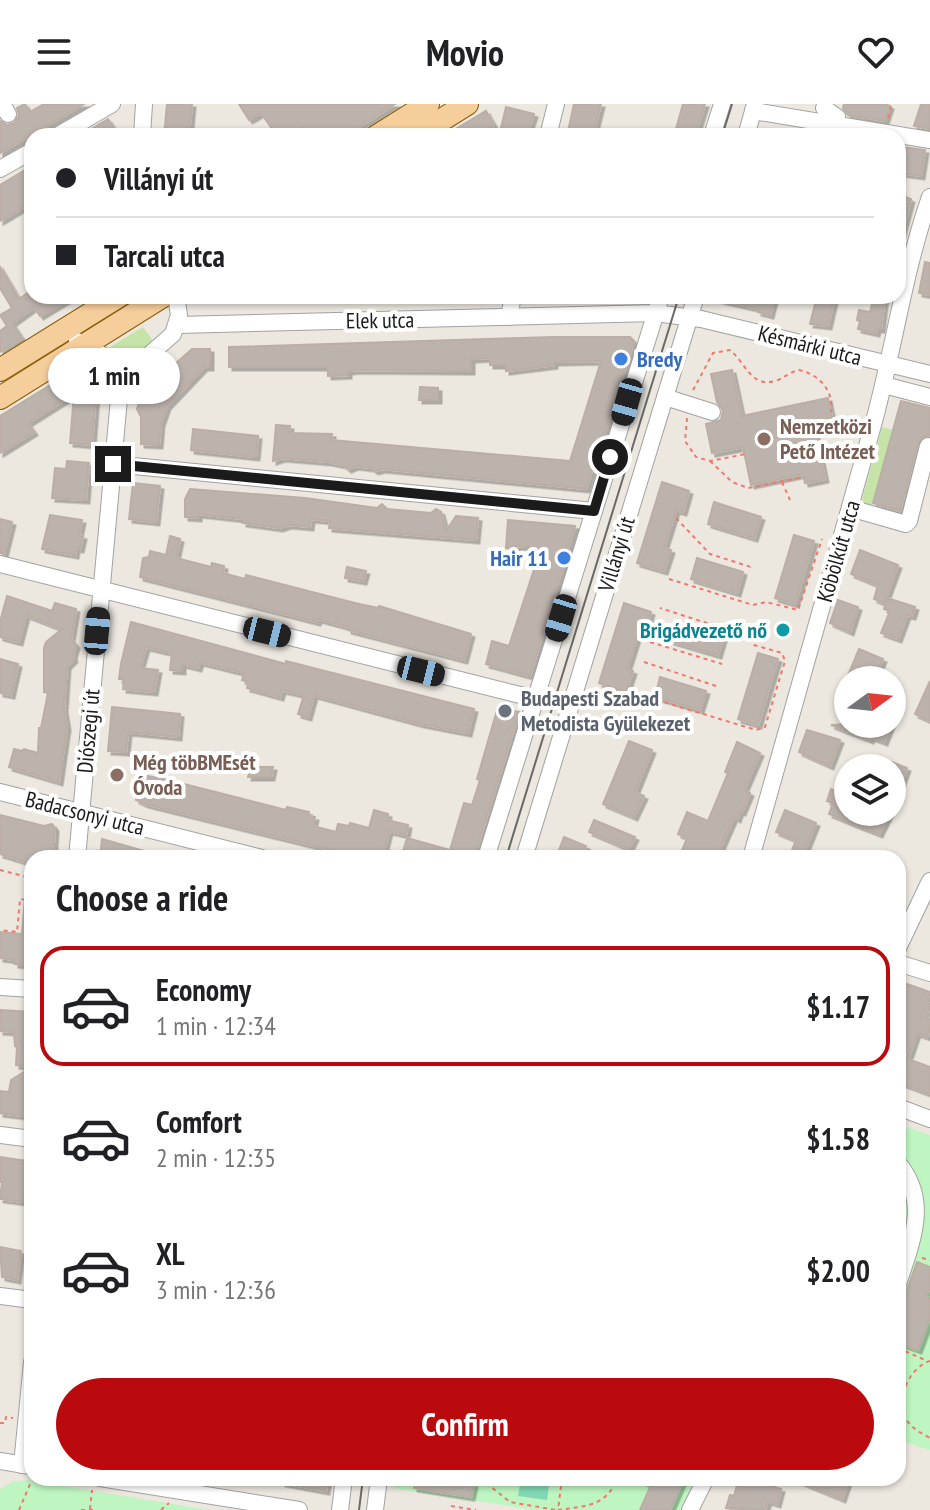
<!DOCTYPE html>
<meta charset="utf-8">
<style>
body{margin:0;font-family:"PT Sans Narrow",sans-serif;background:#f6f6f6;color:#202124;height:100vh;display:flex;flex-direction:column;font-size:30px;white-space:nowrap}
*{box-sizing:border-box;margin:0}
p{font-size:26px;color:#757577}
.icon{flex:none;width:44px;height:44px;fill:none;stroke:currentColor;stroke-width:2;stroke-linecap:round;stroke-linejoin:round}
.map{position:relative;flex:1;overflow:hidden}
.drawer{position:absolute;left:24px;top:746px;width:882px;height:636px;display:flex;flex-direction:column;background:#fff;border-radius:24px;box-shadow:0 2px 6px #0004}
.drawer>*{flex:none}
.banner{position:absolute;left:24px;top:24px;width:882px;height:176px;border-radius:24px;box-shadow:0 2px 6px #0004;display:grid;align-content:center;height:176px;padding:0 32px;background:#fff}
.needle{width:52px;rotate:75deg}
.tools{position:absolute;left:834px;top:562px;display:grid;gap:16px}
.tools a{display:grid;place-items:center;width:72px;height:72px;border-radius:50%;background:#fff;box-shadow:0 2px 6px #0004;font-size:40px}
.end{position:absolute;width:36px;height:36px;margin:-18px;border:10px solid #1b1b1b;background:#fff;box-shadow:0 0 0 4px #fff}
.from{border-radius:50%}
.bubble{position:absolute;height:56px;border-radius:28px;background:#fff;box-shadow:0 2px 6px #0004;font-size:26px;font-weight:700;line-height:56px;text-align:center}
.car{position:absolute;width:24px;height:48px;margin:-24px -12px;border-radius:10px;box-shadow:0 0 6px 2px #0007;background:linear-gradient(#222 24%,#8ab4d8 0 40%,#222 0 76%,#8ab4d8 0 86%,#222 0)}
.banner b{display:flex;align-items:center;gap:28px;height:76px;font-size:30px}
.banner b+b{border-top:2px solid #e0e0e0}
.banner i{width:20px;height:20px;background:#202124}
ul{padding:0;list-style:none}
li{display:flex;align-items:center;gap:24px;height:120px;margin:0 16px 12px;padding:0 16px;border:4px solid transparent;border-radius:24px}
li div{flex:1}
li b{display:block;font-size:30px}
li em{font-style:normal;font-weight:700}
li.selected{border-color:#bb0a0d}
li>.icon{width:72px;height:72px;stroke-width:1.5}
h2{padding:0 32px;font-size:36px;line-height:96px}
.primary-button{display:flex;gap:16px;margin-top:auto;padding:16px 32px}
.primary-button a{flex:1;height:92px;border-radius:48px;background:#bb0a0d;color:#fff;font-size:32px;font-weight:700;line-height:92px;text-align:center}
header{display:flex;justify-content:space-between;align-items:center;height:104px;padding:0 32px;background:#fff;font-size:36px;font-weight:700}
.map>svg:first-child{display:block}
</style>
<header><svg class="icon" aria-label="menu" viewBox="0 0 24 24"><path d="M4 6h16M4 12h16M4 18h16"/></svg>Movio<svg class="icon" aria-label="heart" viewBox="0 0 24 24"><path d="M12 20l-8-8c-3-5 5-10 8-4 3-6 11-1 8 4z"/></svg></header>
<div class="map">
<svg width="930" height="1406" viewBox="0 0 930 1406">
<defs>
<filter id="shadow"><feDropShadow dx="3.5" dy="3.5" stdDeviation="0" flood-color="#0004"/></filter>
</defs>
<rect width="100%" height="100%" fill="#ece8e0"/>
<g fill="#c6e4a8">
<path d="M173,204C175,228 155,241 139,255L116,252L105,246L143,223L154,238L168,225Z"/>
<path d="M882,323L893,326L872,403L861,399Z"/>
</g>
<g fill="#bef5c1">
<path d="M898,1020L930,1031V1346L898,1336Z"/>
<path d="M394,1374H695L680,1406H536L393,1384Z"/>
<path d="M27,1376L209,1406H0V1385L12,1378Z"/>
</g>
<path fill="#81d8b5" d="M521,1374H550L547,1396L518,1392Z"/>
<g fill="#bcb3ad" stroke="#bcaea4" stroke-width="2" filter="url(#shadow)">
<path d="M25,0L30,8L44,0H84L0,49V17L7,21L14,19L19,11L17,4Z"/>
<path d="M167,0H192L189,32H164Z"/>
<path d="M239,0H395L344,32H306L302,24L289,32H277L261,9L249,16Z"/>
<path d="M574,0H601L593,32H567Z"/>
<path d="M683,0H705L695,32H674Z"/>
<path d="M844,0H884L890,2L885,17L848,11L843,4Z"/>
<path d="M921,0H930V25L914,22Z"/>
<path d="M506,3L534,10L528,28L501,24Z"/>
<path d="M486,7L494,21L488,32H444Z"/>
<path d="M108,15L119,32H91L88,27Z"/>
<path d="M903,43L925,46L921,72L899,69Z"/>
<path d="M32,62V116L24,103L0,117V81Z"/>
<path d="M898,90L911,95L901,132H898Z"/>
<path d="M925,158L930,159V191L919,189Z"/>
<path d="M0,163L19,195L32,186V192H73L40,212L34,203L12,219L22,234L0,248V227L7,222L0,211L12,204L0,184Z"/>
<path d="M721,192H775L770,211L758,208L759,205L720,196Z"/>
<path d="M817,192H835L828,222L810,220Z"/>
<path d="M874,192H885L881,225H877L876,229L858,225L860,217L857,216L859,206L870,208Z"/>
<path d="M553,233H630L634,237L586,385L382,365L375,367L371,364L355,362L348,365L343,361L329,358L282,354L273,357L276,321L290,322L289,329L332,330L331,336L570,357L601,257L554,258V261L506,267V261H490V254L471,255V267L356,266L348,267V271L328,272V263H229V243Z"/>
<path d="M192,245H210V263H204L167,302L161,319L159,341L141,340V313L137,305L142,289Z"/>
<path d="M78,264L82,272L87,269L92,276L97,277L92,341L70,339L74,290L28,319L34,328L0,349V312Z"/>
<path d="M732,266L742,312L828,294L834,323L815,327L825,375L805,379L803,370L751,381L743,343L712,349L706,320L721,316L723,306L717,298L711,270Z"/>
<path d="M420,283L438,284V296H419Z"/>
<path d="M901,297L930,304V331L924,332L918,339L900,407L873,399Z"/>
<path d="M193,325L258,332L256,353L191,346Z"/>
<path d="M67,357L89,359L86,396L52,394L55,364L66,365Z"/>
<path d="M662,378L689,387L683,408L676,406L664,444L671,446L664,467L637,459Z"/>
<path d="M133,379L160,382L156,418L129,415Z"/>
<path d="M190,385L305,394L377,404L382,400L387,405L431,409L436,405L441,408L446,427L456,412L478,414L476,436L329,424L330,417L311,415L310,423L288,421L279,424L243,419V415L198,410V414L185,413V395Z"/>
<path d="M714,398L761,413L754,434L708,420Z"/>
<path d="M50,411L82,416L79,431L83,432L80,445L76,444L75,451L42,445Z"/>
<path d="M0,415L12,418L4,450L0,449Z"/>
<path d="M508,416L575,422L530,572L486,560L492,537L509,542L541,444L516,442V445L506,444Z"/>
<path d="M794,431L814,437L795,500L775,494Z"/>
<path d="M170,432L180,435L176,454L211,463L212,459L224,462L223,469L245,475L246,471L355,499L378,504L379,502L471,530L464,556L348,526V523L318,515L317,518L140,473L143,454L149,453L150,447L166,451Z"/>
<path d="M860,446L898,461L884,499L874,495L878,481L851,470Z"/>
<path d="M697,454L743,468L737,489L691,475Z"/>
<path d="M347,463L366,467L363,477L345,474Z"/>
<path d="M7,492L52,507L55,499L76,505L71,535L76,541L73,552L74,555L67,562L64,605L67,623L59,678L9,663L14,645L22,647L24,645L38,649L39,624H41L48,589L44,588V544L46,538L62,525L26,511L19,538L0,533V518Z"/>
<path d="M887,494L915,503L912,512L907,511L898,535L881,529L890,507L884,505Z"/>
<path d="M838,496L858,503L850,528L830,519Z"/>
<path d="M624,499L651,508L645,529L639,527L627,565L633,567L626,588L599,579Z"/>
<path d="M678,516L724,531L718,551L671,537Z"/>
<path d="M131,518L286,560V557L474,605L468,629L421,620L314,591L308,613L298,610L304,591L282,586L280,593L247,584L248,578L242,576L244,569L200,558L198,564L182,560V567L170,566L172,549L146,543L140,564L158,566L154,588L123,585L124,575H119L121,560Z"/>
<path d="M859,545L883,555L874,576H846Z"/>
<path d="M758,549L778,555L758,621L738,615Z"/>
<path d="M0,555L18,560L11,591L0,589Z"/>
<path d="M660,573L706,587L700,606L655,593Z"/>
<path d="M930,577V617L915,610Z"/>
<path d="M112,603L180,610L178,633L128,628L126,648L108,647Z"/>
<path d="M498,603L519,608L474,754H401L407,734L450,746L464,699L472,701L480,676L477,675Z"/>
<path d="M848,620H891L884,638L871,633L870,636L831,621Z"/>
<path d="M807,626L840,636L830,662L799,648Z"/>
<path d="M629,637L652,646L635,688L644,692L634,713L603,700Z"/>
<path d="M737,638L760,649L744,686L750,689L742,708L740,707L737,715L734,713L716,754H679L687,734L678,730L687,708L708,717L728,669L725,668Z"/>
<path d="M892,658L907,664L893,701H892Z"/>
<path d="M251,663H273L271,673H248Z"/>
<path d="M142,671L174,677L173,688L181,689L184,680L286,706L287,703L309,708L308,712L315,713L313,722L336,728L338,720L349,722L350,719L369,724L374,706L388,710L387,716L408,721L406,731L389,727L382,754H364L145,700L136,696Z"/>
<path d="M840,683L848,687V708H890L879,730L829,710L833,699L827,697L831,685L838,688Z"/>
<path d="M785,706L816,719L802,754H789L796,736L776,728Z"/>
<path d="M0,711L44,722L52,720L55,724L53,754H32V760L0,750Z"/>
<path d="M594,716L635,733L629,745L589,728Z"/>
<path d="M564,733L586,742L584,747L601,754H556Z"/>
<path d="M102,735L158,751L157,754H100Z"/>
<path d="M25,794H32V862L15,860V856L0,854V828L22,830Z"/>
<path d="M904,879L930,888L926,899L930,900L927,914L930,915V925L927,933L917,929L908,955L930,963V990L898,978V898Z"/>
<path d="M0,906L32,908V963L16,961L17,943L15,942L14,928L0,927Z"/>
<path d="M32,963V1013L0,1009V987L9,988L11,976Z"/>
<path d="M0,1053L28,1057L23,1098L0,1095L2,1078H0Z"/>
<path d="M0,1143L21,1147L17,1176L2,1173Z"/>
<path d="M917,1158L930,1163V1184L926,1193L930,1194V1214L918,1246L898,1239V1212Z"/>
<path d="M282,1374H328L326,1387L282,1379Z"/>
<path d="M415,1374H443L474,1380L471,1393L414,1384Z"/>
<path d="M634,1374H684L670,1406H640L651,1381Z"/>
<path d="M739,1374L755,1378L760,1376L764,1380L781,1385L777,1400L768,1397L765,1406L726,1404L730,1391L734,1392Z"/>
<path d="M791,1374H849L842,1395Z"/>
</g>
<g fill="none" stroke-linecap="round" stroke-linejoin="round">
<g stroke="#a2a2a2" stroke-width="18">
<g id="minor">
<path d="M2,0L8,10"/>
<path d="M824,4L837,13L835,20"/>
<path d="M753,7L930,36"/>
<path d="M57,32L112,0"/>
<path d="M142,32L144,0"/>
<path d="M548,32L556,0"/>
<path d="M712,32L722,0"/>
<path d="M746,32L755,0"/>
<path d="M0,65L32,47"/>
<path d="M509,213L513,192"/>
<path d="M178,221L655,209L701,215L930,270"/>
<path d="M77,237L122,262L140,259L173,230L179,211L176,192"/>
<path d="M884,281L930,293"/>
<path d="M665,293L712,308"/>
<path d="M113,360L594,407"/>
<path d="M850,404L906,420L909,417L928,342"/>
<path d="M0,460L536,595"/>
<path d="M0,688L262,754"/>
<path d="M77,754L122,262"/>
<path d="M486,754L661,192"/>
<path d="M524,754L696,192"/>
<path d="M751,754L873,321C894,245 904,167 930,93"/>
<path d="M898,844L930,777"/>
<path d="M898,859L930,869"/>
<path d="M0,883L32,885"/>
<path d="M898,1003L930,1015"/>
<path d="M0,1031L32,1035"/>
<path d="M898,1059C930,1097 912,1137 898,1180"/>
<path d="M0,1192L32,1196"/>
<path d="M0,1357L30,1362"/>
<path d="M22,1361L32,1258"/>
<path d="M100,1374L299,1406"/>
<path d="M340,1406L344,1374"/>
<path d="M375,1406L379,1374"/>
<path d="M690,1406L706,1374"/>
</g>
</g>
<g stroke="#895d08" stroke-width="24">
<g id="major">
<path d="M377,32L428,0"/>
<path d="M416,32L467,0"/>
<path d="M0,266L119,192"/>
<path d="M0,294L163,192"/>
</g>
</g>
<g stroke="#f2786c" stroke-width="2" stroke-dasharray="4 4" stroke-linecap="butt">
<path d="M888,14L892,0"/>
<path d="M693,286L713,249L730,246C745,258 751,284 775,277C784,274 790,268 799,266C821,271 834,288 831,308"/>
<path d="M687,314L685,337L696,353L710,357L746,350"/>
<path d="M710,357L732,378L748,384L804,373"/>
<path d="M782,378L790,396"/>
<path d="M676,414L710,450L751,463"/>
<path d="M669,475L753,501L766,498L798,506L822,435"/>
<path d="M650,538L722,560"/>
<path d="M644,558L716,582"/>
<path d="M634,589L756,626L765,623L785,557L782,549L754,541L744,531L660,504"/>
<path d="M0,766L31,774L27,796L20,795L17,828L0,826"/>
<path d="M922,1154L930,1156"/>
<path d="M898,1244L925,1256"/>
<path d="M930,1257C910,1263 895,1294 906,1315C911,1324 921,1329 930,1334"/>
<path d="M0,1319H5L6,1313L13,1314"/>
<path d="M480,1374L510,1398L556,1406"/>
<path d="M562,1374L558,1406C584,1402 607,1403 617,1374"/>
<path d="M451,1402L476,1406"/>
<path d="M90,1405L92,1386"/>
<path d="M19,1406L31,1378"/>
<path d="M81,1406H95"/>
<path d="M161,1406L169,1399"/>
</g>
<use href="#minor" stroke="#fff" stroke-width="16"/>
<use href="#major" stroke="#f6ce9b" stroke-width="22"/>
<g stroke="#696969" stroke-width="2">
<path d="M722,32L732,0"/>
<path d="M506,754L679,192"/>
<path d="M359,1406L363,1374"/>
</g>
</g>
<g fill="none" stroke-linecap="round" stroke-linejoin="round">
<path stroke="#1b1b1b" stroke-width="10" d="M113,360L594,407L610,353"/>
</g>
<g fill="#3f7fe0" stroke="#fff" stroke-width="3">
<circle cx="621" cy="255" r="8"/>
<circle cx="564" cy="454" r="8"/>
</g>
<g fill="#8d6e63" stroke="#fff" stroke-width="3">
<circle cx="764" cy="335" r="8"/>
<circle cx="117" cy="671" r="8"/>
</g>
<circle fill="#0f9aa8" stroke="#fff" stroke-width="3" cx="783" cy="526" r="8"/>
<circle fill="#6b7280" stroke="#fff" stroke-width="3" cx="505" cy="607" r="8"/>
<g text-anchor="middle" stroke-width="8" stroke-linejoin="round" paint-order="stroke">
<g font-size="22" fill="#1b1b1b" stroke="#fff">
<text transform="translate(380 216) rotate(-1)" y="8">Elek utca</text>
<text transform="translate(810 241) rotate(14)" y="8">Késmárki utca</text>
<text transform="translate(838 447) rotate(-74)" y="8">Köbölkút utca</text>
<text transform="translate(616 450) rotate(-73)" y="8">Villányi út</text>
<text transform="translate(88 627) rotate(-85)" y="8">Diószegi út</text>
<text transform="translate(85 709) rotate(14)" y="8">Badacsonyi utca</text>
</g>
<g font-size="22" font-weight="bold" fill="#366cbe" stroke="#fff" text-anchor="start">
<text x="637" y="263">Bredy</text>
<text x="548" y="462" text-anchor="end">Hair 11</text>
</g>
<g font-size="22" font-weight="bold" fill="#785e54" stroke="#fff" text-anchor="start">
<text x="780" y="330">Nemzetközi<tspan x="780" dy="25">Pető Intézet</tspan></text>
<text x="133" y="666">Még töbBMEsét<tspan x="133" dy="25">Óvoda</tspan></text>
</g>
<g font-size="22" font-weight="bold" fill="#0d838f" stroke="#fff" text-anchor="end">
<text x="767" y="534">Brigádvezető nő</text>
</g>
<g font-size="22" font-weight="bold" fill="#5b616d" stroke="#fff" text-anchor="start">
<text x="521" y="602">Budapesti Szabad<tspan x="521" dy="25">Metodista Gyülekezet</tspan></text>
</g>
</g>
</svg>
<div class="tools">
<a><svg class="needle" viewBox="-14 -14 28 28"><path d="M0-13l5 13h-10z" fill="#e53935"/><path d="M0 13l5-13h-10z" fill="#757577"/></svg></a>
<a><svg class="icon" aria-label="layers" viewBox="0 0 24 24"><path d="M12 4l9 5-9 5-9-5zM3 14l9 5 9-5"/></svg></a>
</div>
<i class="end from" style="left:610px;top:353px"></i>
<i class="end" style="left:113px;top:360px"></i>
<div class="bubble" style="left:48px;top:244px;width:132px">1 min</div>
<i class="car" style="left:627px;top:298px;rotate:196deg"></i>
<i class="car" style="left:561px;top:514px;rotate:197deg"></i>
<i class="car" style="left:97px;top:527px;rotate:5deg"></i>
<i class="car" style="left:267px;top:528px;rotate:104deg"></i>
<i class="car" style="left:421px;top:567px;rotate:104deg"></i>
<div class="banner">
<b><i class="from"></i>Villányi út</b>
<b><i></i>Tarcali utca</b>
</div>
<section class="drawer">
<h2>Choose a ride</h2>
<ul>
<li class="selected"><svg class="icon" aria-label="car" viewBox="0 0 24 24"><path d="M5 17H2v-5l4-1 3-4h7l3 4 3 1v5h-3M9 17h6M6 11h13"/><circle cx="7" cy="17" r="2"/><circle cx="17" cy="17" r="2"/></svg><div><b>Economy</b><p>1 min · 12:34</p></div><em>$1.17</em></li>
<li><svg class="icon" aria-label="car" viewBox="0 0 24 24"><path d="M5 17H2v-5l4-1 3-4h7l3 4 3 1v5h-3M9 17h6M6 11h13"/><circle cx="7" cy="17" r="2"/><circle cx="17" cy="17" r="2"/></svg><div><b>Comfort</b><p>2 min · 12:35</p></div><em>$1.58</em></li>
<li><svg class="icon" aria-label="car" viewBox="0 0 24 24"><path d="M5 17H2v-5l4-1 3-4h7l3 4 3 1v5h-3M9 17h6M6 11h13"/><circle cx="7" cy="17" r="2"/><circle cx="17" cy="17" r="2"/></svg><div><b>XL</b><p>3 min · 12:36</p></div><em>$2.00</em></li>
</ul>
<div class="primary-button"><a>Confirm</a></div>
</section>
</div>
